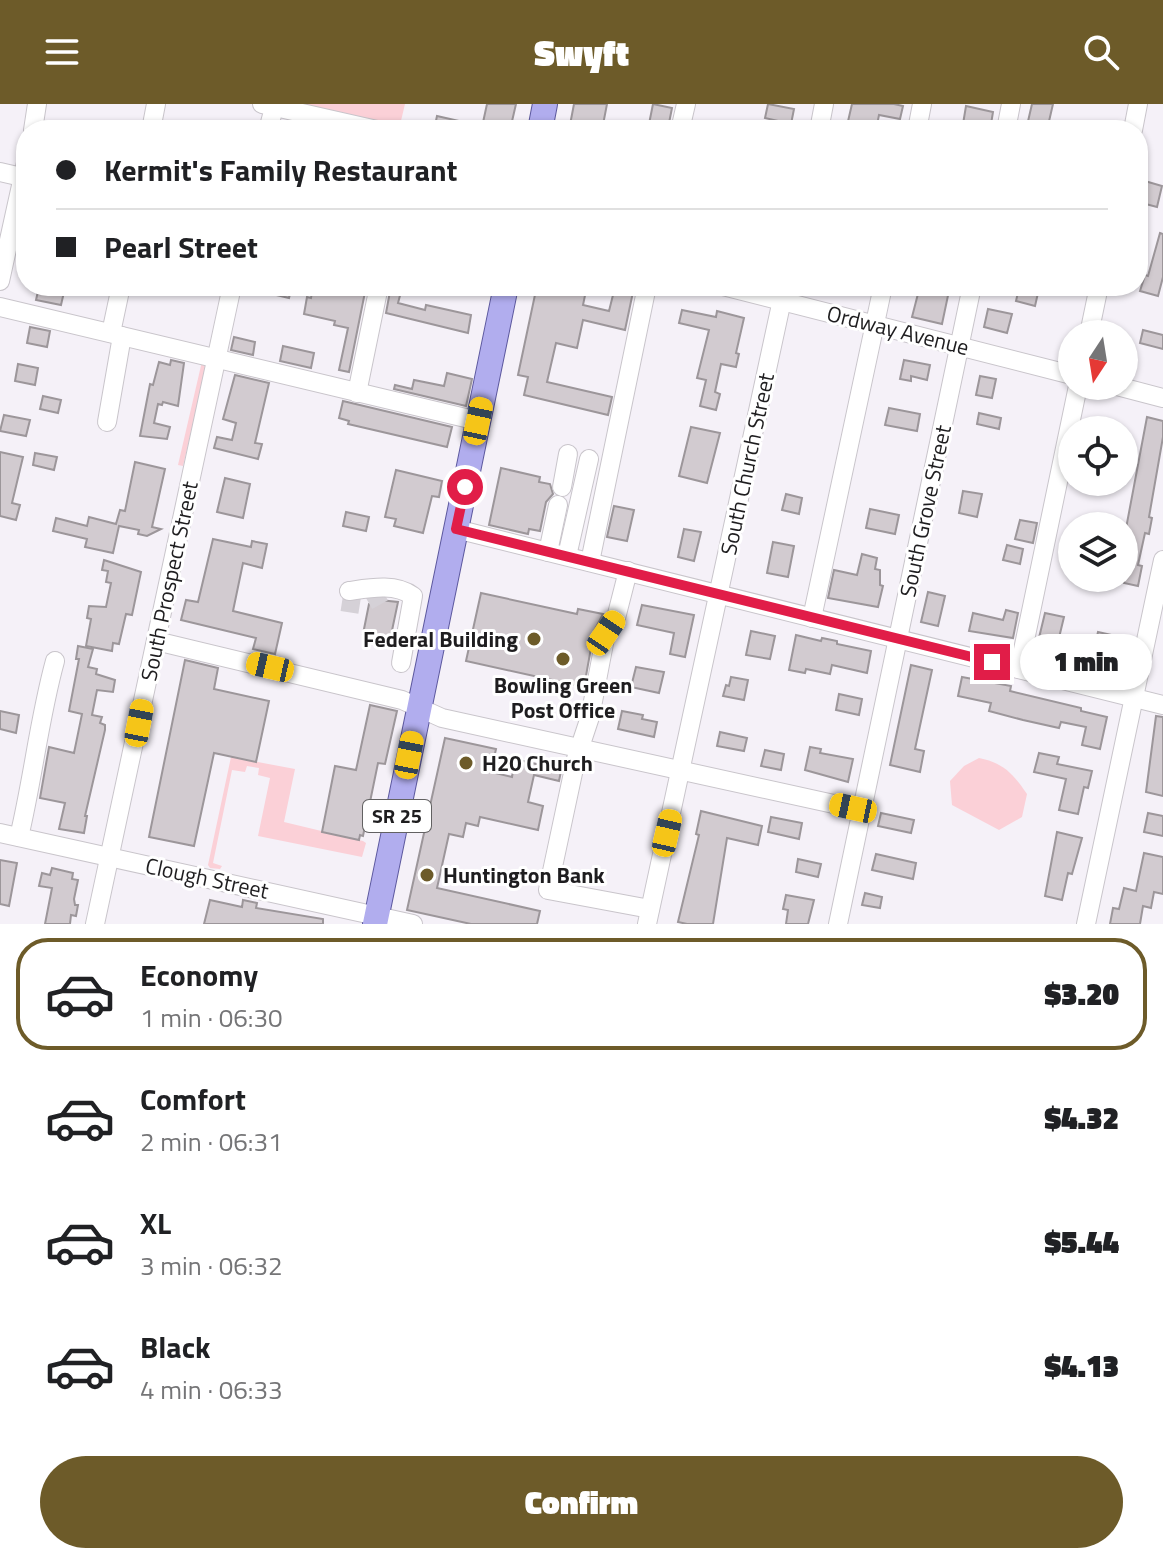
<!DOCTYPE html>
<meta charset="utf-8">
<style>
body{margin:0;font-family:"Titillium Web",sans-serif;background:#f2f2f2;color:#202124;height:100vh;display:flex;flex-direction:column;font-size:30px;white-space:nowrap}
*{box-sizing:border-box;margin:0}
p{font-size:26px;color:#757577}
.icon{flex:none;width:44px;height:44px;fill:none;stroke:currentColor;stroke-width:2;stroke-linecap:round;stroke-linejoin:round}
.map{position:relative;height:820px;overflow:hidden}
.side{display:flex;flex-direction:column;background:#fff;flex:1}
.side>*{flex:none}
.top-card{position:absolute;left:16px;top:16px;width:1132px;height:176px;border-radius:32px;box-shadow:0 2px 6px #0004;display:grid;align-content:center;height:176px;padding:0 40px;background:#fff}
.needle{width:52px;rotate:192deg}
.controls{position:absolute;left:1058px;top:216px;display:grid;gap:16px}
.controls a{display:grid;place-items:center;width:80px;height:80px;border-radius:50%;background:#fff;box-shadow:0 2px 6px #0004;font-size:40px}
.end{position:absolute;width:36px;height:36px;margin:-18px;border:10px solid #e11d48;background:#fff;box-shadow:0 0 0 4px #fff}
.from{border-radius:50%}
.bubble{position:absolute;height:56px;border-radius:28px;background:#fff;box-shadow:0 2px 6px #0004;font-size:26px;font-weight:800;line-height:56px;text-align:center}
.car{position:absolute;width:24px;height:48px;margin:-24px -12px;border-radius:10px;box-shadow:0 0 6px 2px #0007;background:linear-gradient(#f5c518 24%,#345 0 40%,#f5c518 0 76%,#345 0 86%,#f5c518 0)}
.top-card b{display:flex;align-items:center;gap:28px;height:76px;font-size:30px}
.top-card b+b{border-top:2px solid #e0e0e0}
.top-card i{width:20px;height:20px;background:#202124}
ul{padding:14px 0 0;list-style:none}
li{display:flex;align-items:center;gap:24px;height:112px;margin:0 16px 12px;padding:0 24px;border:4px solid transparent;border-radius:32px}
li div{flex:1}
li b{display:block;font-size:30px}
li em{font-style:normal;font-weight:800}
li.current{border-color:#6d5b29}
li>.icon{width:72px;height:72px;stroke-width:1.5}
.primary-button{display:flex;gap:16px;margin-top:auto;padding:16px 40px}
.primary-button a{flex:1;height:92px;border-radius:48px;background:#6d5b29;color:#fff;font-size:32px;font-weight:800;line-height:92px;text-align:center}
header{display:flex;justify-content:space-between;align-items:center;height:104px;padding:0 40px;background:#6d5b29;color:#fff;font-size:36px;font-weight:800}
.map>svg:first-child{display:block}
</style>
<header><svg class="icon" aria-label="menu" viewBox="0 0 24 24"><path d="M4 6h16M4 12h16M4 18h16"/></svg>Swyft<svg class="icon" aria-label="search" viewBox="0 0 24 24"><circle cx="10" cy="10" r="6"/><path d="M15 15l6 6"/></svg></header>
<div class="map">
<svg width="1163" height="820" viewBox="0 0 1163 820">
<rect width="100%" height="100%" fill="#f5f1f8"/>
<g fill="#fbd0d7">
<path d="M290,0H405L400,21L378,16L377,21Z"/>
<path d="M203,253L208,257L183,362L178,361Z"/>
<path d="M231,653L295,665L284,718L363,737L366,739L362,753L258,732L270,674L258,671L259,664L247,662L245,668L232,666L213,759L222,762L220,765L210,764L208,761Z"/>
<path d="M979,654C1004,659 1013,670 1027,690L1022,713L999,726L952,701L950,677L964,662Z"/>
</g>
<g fill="#d2cbd0" stroke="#9c969a" stroke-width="2">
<path d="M487,0H516L510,26H488L482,23Z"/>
<path d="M574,0H607L602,26H569Z"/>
<path d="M653,0L672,4L668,24L649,20Z"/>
<path d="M768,0L794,5L791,20L765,14Z"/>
<path d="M852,0H894L903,2L900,15L879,11L876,26H846Z"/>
<path d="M1032,0H1053L1047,26H1026Z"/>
<path d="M966,2L993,8L990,26L963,20Z"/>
<path d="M437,12L459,17L457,26H434Z"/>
<path d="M1138,75L1162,82L1157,103L1138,98Z"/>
<path d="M1160,129L1163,130V173L1158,192L1140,187L1145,171L1148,172Z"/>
<path d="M255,182H292L289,194L255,186Z"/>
<path d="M313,182H360L359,187L365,188L349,268L339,266L348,224L334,221L335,217L304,210L307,193L311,194Z"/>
<path d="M391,182L402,184L398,199L425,206L426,201L471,211L468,229L386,209Z"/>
<path d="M540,182H587L583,201L609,207L615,183L633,188L625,226L583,216L577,244L556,239L547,278L612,293L608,311L524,291L528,273L518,271L536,186L539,187Z"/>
<path d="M920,182H950L942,220L912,213Z"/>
<path d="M39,183L64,188L61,201L36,196Z"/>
<path d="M1019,184L1038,189L1035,202L1016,197Z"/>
<path d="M988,205L1012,210L1007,229L984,223Z"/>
<path d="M682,206L716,213L717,207L744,214L736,249L739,250L736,263L721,260L715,288L720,290L716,306L700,302L706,276L697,274L709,226L679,219Z"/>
<path d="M30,223L50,227L47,243L27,239Z"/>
<path d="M1143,226L1163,231V245L1140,239Z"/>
<path d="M234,233L255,238L253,251L231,246Z"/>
<path d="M283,242L314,249L311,264L280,257Z"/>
<path d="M171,256L184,259L178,302L163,298L162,301L158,300L154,319L170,323L167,335L140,332L150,280L153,281L159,258L170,261Z"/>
<path d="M904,256L930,261L927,276L911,272V277L900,275Z"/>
<path d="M18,260L38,264L35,281L15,277Z"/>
<path d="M447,269L472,275L466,302L394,285L395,281L412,285L414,276L444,282Z"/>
<path d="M235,271L269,279L255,339L262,340L258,355L214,344L217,333L232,336L236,319L223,315Z"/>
<path d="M980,272L996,275L992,294L976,291Z"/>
<path d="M43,292L61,296L58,309L40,305Z"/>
<path d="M343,297L452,323L447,343L348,320L349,317L339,314Z"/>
<path d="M889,304L920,310L917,327L885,321Z"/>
<path d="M979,309L1001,314L999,325L977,320Z"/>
<path d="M4,311L30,316L26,332L0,327Z"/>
<path d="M1147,313L1163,317V333L1149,413L1152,414L1149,430L1145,429L1138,461L1142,462L1138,482L1124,479V435Z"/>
<path d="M691,323L720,329L707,379L679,372Z"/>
<path d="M0,348L23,353L12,399L20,401L16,416L0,412Z"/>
<path d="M35,349L57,353L54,366L33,361Z"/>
<path d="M135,358L165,365L152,423L161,425L147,432L138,430L139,426L119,422L113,449L85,443L87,435L53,427L56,414L87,422L89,413L116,420L120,406L125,407Z"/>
<path d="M501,364L540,373L539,378L550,380L553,390L546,398L540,427L529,425L528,430L489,421Z"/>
<path d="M396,366L442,377L439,393L432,392L423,429L394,422L396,415L385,413Z"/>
<path d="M225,374L250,380L243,414L217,408Z"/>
<path d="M963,387L982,390L977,413L959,409Z"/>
<path d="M786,390L802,394L799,410L782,406Z"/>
<path d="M614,402L634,406L627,437L607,433Z"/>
<path d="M870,405L899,411L895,430L866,424Z"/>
<path d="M346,408L369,413L366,427L343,422Z"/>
<path d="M1020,416L1037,419L1033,439L1015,435Z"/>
<path d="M684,425L701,428L694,457L678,453Z"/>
<path d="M213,435L251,443L252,437L267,440L262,464L243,459L233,507L282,519L275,550L253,545L256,534L181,516L186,496L198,498Z"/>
<path d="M773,438L794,442L788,473L767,469Z"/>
<path d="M1007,441L1023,445L1020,460L1003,456Z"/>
<path d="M862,450L877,454L875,465L880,466V481L883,482L878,503L828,494L834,466L857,471Z"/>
<path d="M104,456L141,468L132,511L126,510L119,540L113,539L112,547L86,542L91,515L87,514L89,502L106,503L111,479L106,478L108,467L102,466Z"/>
<path d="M928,488L945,492L938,522L921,518Z"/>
<path d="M481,489L577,510L578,505L603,510L594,527L584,583L466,557Z"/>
<path d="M379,496L398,498L390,536L363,530L369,500Z"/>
<path d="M642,501L694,511L685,553L670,550L674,529L637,521Z"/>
<path d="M1006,506L1018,509L1013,534L969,527L973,509L1003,516Z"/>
<path d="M1045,509L1064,513L1056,546L1037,542Z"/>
<path d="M751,527L775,532L770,555L746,551Z"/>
<path d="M1098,528L1116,532L1111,558L1092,554Z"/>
<path d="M796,531L821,537L822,534L837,537V540L871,547L867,569L832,561L830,570L806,565L805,569L789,566Z"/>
<path d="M78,542L93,545L88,563L97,565L96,570L115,576L113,588L97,586L92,611L102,613L100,619L105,621V626L85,712H87L84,729L59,725L65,699L40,694L49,643L74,649L82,610L69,607L79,555H76Z"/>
<path d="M185,556L218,564L214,585L269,597L256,658L214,649L194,742L149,733Z"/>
<path d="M911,561L932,566L915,645L924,647L920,668L890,661Z"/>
<path d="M636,563L664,568L659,589L631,583Z"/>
<path d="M731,573L748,576L744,596L723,592L726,581L729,582Z"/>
<path d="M962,573L1011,582L1010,587L1081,604V607L1107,613L1100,645L1082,641L1086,623L1061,618L1059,624L1023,616L989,607L991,599L958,592Z"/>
<path d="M839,590L862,595L859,611L836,606Z"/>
<path d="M370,601L397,607L385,660L378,659L363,732L360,731L359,736L322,728L335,662L356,666Z"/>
<path d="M0,607L19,611L16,629L0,625Z"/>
<path d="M622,607L643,611L642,615L657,618L654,633L618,625Z"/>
<path d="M1156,612L1163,613V692L1146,688Z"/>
<path d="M720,628L747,634L744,647L717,642Z"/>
<path d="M445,634L496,645L491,668L512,673L515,655L545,662L546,659L562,662L559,677L534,671L528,698L543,702L538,726L480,713L478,722L466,719L463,733L449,730L437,784L540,807L537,820H471L407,806Z"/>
<path d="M810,643L821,645L820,649L853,655L848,678L805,666Z"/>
<path d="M765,646L784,650L781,666L761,662Z"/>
<path d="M1039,649L1059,653L1057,660L1092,667L1088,684L1084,683L1078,710L1059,706L1066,675L1034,668Z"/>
<path d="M701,707L762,722L758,741L727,734L713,820H687L678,818L699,731L696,730Z"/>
<path d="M881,709L914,716L911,729L878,722Z"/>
<path d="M1148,709L1163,712V732L1144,728Z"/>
<path d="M771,713L802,719L799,735L768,728Z"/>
<path d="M1057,728L1082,734L1072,770L1068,769L1062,796L1045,792Z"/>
<path d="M1144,749L1163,753V790L1154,788L1151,804L1143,802L1140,820H1110L1113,804L1119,805L1124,784L1136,787Z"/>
<path d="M876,750L916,759L913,775L872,766Z"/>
<path d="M798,755L821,760L818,773L796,768Z"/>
<path d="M0,756L17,759L9,802L0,800Z"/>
<path d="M52,764L73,769L72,775L78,776L74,795L75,801H78L76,812L71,811L70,820H45L52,784L39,782L42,769L50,771Z"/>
<path d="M865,789L882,793L880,804L862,801Z"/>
<path d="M786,791L814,796L808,820H786L788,806L783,805Z"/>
<path d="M210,796L242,803L243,796L257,799L256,804L323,815V820H204Z"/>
</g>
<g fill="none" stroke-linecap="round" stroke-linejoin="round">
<path stroke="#d5d1d7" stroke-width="18" stroke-dasharray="18 9" stroke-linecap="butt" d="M342,498L361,501L391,484"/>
<g stroke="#c9c5cb" stroke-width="20">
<g id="minor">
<path d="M262,0L377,26"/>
<path d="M33,26L37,0"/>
<path d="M151,26L156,0"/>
<path d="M268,26L275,0"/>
<path d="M680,26L686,0"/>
<path d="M819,26L824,0"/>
<path d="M917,26L922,0"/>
<path d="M1006,26L1011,0"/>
<path d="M1133,26L1138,0"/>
<path d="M0,68L26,74"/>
<path d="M0,177L26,59"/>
<path d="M723,182L1072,271"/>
<path d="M0,203L478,317"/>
<path d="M111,229L121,182"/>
<path d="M1089,230L1099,182"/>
<path d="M1117,282L1163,294"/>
<path d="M357,289L379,182"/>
<path d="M107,318L122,232"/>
<path d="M562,383L568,350"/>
<path d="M456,425L1163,601"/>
<path d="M548,448L558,401"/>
<path d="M567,452L589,355"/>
<path d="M590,458L647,182"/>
<path d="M628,467L616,514L606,529L590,613L576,655L548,786L650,805"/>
<path d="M349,487C370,484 395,479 413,492L401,559"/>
<path d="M812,514L883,182"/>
<path d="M156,537L402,596L442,614L861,706"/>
<path d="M1019,565L1078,282"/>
<path d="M0,729L413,820"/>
<path d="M19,733C33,675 39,615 55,557"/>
<path d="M95,820L232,182"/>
<path d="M647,820L785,182"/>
<path d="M838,820L972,182"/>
<path d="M1086,820L1163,456"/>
</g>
</g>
<g stroke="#5c589e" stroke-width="26">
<g id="major">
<path d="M540,26L545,0"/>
<path d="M375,820L506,182"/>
</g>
</g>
<use href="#minor" stroke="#fff" stroke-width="18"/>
<use href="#major" stroke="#b1adee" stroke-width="24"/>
</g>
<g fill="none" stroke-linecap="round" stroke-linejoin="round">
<path stroke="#e11d48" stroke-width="10" d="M465,383L456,425L992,558"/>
</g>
<g fill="#6d5b29" stroke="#fff" stroke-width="3">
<circle cx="534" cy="535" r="8"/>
<circle cx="563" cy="555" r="8"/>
<circle cx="466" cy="659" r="8"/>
<circle cx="427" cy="771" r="8"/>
</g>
<g text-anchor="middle" stroke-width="6" stroke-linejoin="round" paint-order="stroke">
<rect fill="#fff" stroke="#626162" stroke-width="2" x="363" y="696" width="68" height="32" rx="6"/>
<g font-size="20" font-weight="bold" fill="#1e1d1f">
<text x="397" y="719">SR 25</text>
</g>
<g font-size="22" fill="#1e1d1f" stroke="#fff">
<text transform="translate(898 226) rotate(14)" y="8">Ordway Avenue</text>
<text transform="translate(747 360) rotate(-78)" y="8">South Church Street</text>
<text transform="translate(925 407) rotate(-78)" y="8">South Grove Street</text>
<text transform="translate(169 477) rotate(-78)" y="8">South Prospect Street</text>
<text transform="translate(207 774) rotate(12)" y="8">Clough Street</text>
</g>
<g font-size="22" font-weight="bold" fill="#1e1d1f" stroke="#fff" text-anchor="start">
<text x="518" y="543" text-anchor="end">Federal Building</text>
<text x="563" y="589" text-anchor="middle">Bowling Green<tspan x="563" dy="25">Post Office</tspan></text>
<text x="482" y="667">H20 Church</text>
<text x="443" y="779">Huntington Bank</text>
</g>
</g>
</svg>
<div class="controls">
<a><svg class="needle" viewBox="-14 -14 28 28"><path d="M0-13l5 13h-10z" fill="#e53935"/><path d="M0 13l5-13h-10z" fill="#757577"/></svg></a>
<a><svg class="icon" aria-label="locate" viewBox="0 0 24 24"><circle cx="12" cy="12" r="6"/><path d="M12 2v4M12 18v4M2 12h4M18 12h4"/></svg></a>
<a><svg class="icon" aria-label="layers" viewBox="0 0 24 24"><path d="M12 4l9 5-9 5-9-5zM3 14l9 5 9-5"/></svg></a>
</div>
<i class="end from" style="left:465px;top:383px"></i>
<i class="end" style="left:992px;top:558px"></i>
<div class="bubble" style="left:1020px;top:530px;width:132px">1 min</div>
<i class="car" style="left:478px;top:317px;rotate:12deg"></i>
<i class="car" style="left:606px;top:529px;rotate:34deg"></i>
<i class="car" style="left:270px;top:563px;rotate:283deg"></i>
<i class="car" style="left:139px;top:619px;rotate:11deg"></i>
<i class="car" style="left:409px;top:651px;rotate:11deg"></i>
<i class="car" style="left:853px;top:704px;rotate:282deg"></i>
<i class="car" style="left:667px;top:729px;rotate:13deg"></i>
<div class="top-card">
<b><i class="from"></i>Kermit's Family Restaurant</b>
<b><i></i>Pearl Street</b>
</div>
</div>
<section class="side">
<ul>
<li class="current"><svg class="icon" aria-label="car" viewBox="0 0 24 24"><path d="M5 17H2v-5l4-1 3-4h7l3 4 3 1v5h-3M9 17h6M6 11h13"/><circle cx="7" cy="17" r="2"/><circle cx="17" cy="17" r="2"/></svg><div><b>Economy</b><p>1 min · 06:30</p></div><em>$3.20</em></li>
<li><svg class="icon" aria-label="car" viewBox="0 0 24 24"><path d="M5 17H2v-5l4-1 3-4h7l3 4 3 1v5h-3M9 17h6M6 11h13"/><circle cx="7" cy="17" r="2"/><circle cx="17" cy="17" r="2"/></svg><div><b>Comfort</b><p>2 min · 06:31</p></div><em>$4.32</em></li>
<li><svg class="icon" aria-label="car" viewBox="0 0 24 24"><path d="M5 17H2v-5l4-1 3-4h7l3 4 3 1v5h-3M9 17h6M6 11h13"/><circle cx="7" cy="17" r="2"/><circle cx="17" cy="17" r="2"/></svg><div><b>XL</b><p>3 min · 06:32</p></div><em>$5.44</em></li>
<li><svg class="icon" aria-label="car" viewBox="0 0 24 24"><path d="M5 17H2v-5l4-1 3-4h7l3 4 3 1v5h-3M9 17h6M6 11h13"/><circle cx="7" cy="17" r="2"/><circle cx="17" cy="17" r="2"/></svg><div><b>Black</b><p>4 min · 06:33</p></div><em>$4.13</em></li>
</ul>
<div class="primary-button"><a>Confirm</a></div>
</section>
